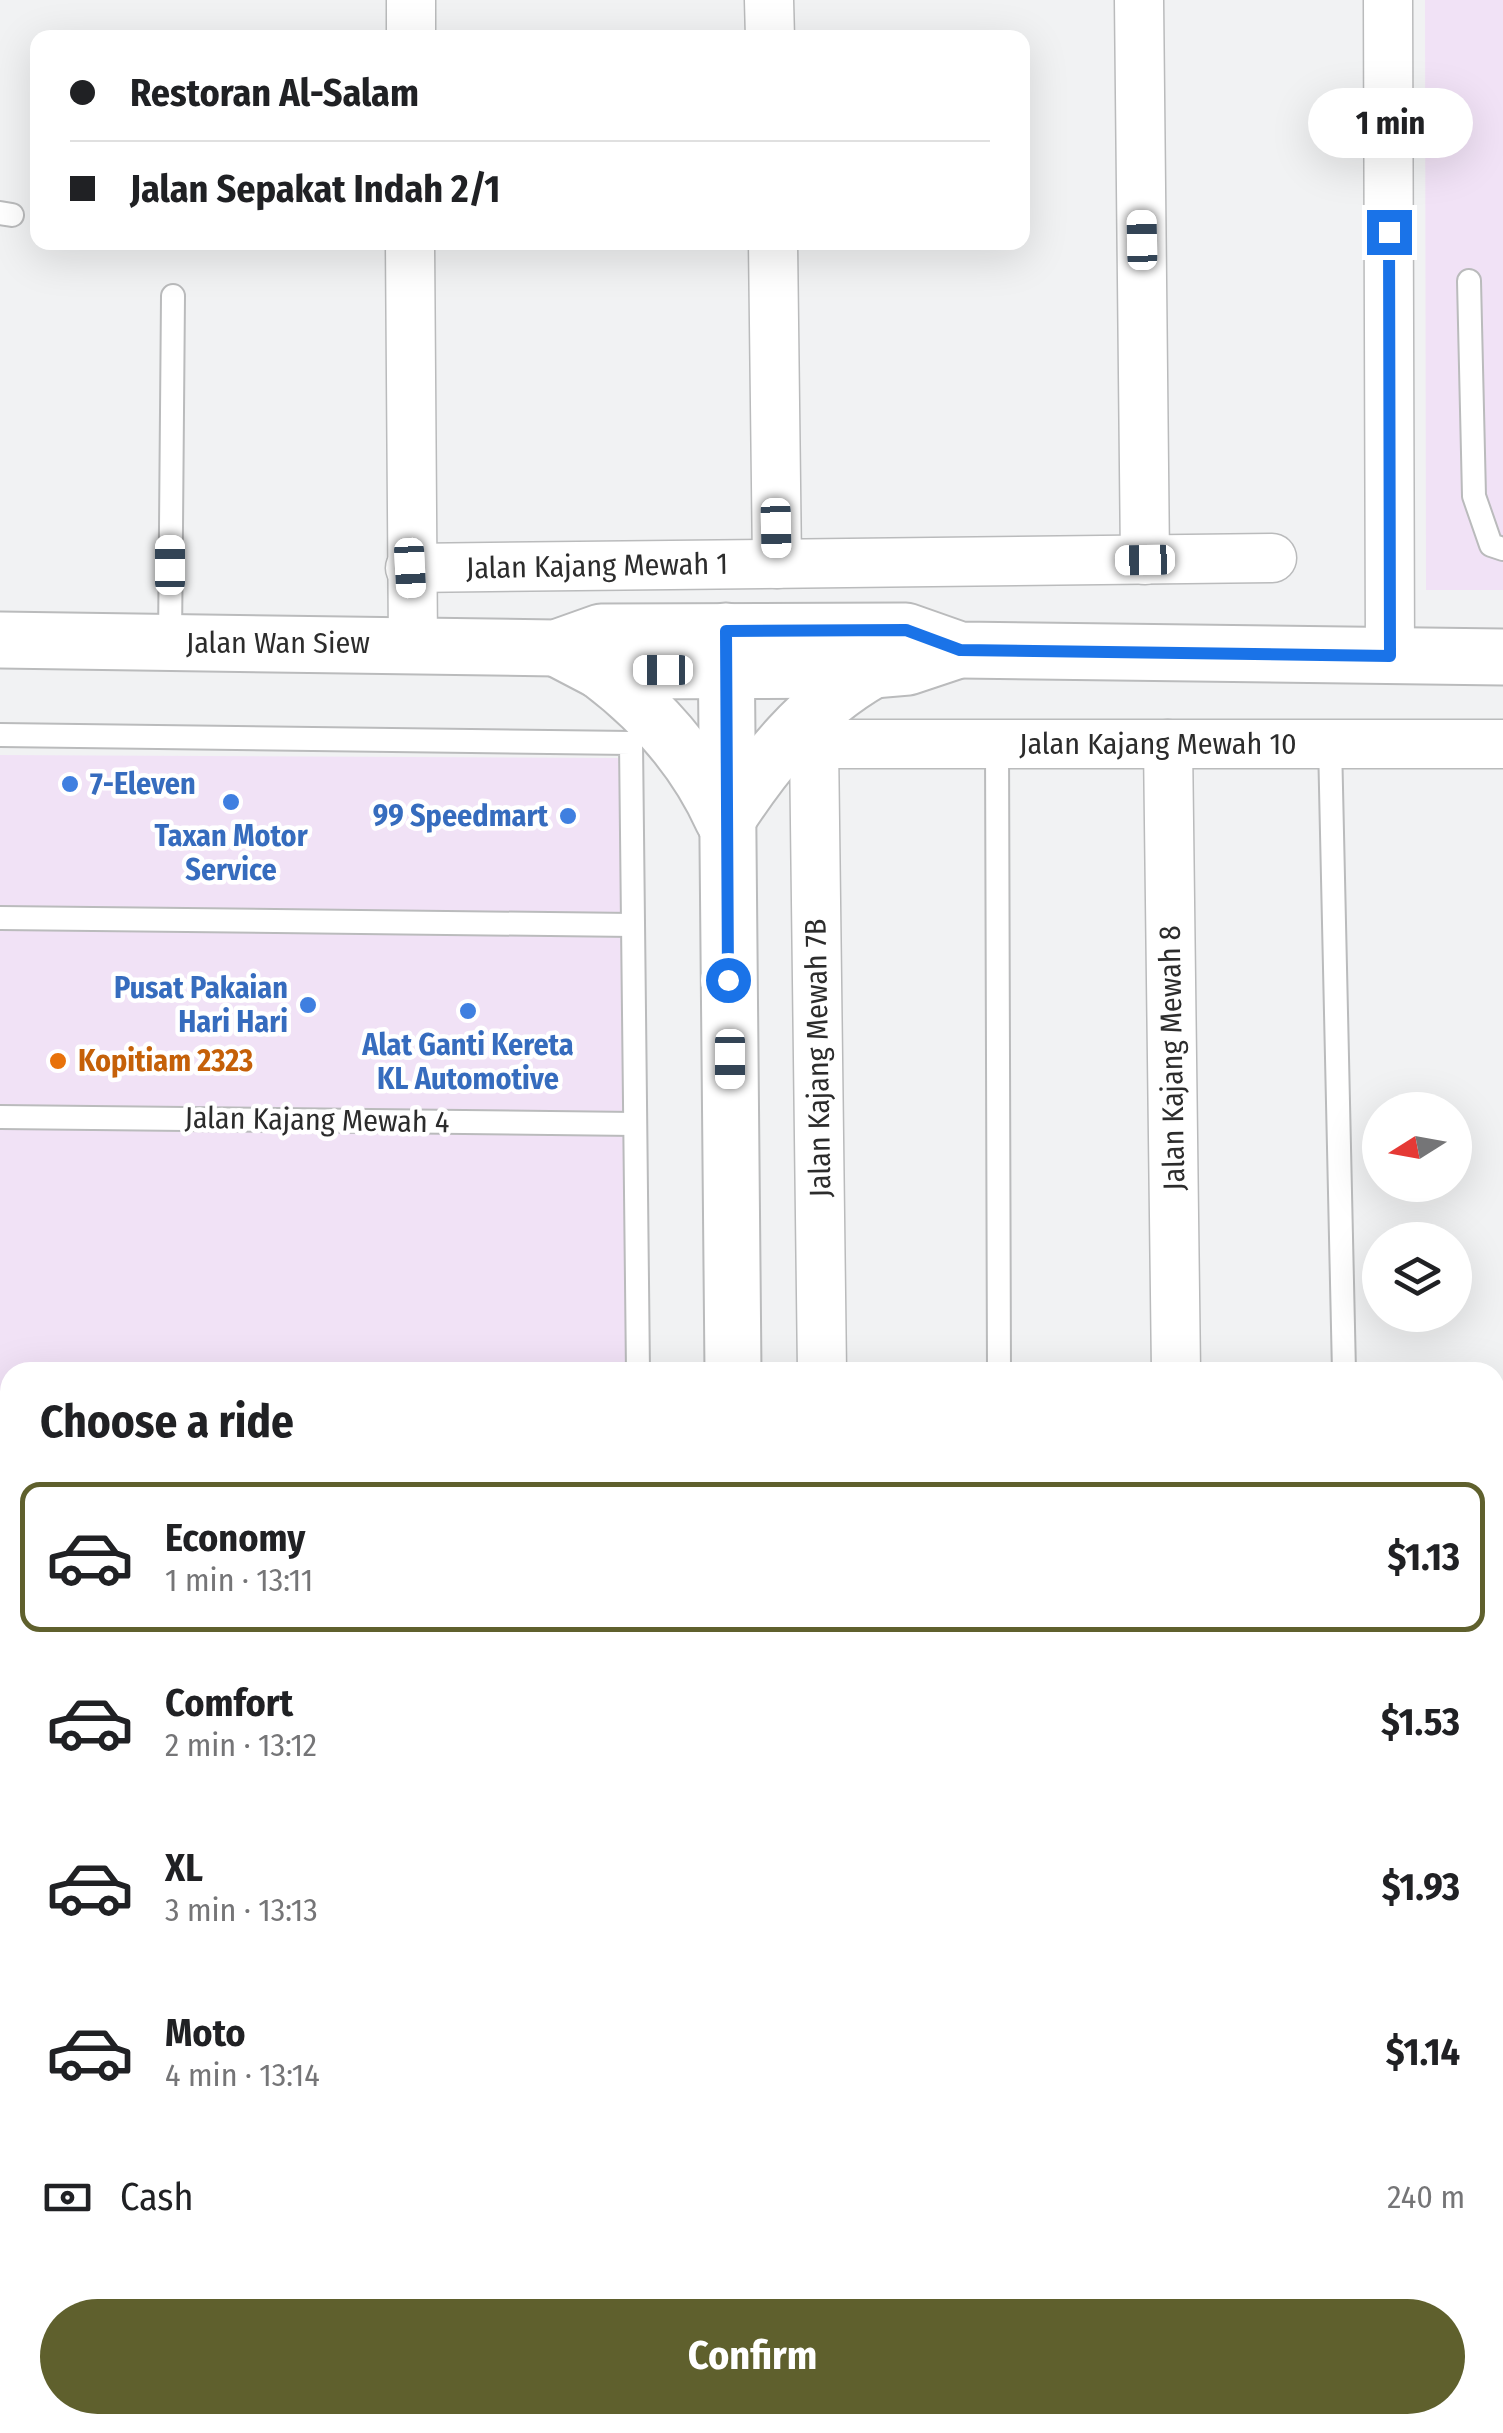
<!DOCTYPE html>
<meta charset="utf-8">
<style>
body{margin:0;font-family:"Fira Sans Condensed",sans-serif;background:#f6f6f6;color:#202124;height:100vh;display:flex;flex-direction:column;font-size:38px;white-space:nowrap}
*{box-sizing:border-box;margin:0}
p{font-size:32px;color:#757577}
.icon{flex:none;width:55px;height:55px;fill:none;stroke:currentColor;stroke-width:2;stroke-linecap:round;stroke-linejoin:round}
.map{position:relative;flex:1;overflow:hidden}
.drawer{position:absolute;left:0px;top:1362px;width:1505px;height:1072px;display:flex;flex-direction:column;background:#fff;border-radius:30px 30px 0 0;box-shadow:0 10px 40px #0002}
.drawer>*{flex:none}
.banner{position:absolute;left:30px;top:30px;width:1000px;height:220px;border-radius:20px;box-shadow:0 10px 40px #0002;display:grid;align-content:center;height:220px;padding:0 40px;background:#fff}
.needle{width:65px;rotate:259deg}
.controls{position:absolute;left:1362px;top:1092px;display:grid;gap:20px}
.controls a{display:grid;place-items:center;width:110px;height:110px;border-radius:50%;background:#fff;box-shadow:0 10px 40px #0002;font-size:50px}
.end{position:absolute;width:45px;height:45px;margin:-22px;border:12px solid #1a73e8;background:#fff;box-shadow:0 0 0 5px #fff}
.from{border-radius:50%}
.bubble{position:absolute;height:70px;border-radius:35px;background:#fff;box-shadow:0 10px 40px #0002;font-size:32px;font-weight:700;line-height:70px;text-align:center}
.car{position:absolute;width:30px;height:60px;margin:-30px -15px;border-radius:12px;box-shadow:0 0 8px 2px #0007;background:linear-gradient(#fff 24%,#345 0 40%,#fff 0 76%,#345 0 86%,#fff 0)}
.banner b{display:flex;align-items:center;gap:35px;height:95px;font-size:38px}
.banner b+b{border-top:2px solid #e0e0e0}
.banner i{width:25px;height:25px;background:#202124}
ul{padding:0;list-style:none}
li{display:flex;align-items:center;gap:30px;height:150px;margin:0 20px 15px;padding:0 20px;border:5px solid transparent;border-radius:20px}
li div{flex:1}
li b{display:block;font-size:38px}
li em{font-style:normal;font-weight:700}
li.current{border-color:#5f602d}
li>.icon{width:90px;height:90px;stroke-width:1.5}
h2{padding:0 40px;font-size:45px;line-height:120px}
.pay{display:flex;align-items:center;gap:25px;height:110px;padding:0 40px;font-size:38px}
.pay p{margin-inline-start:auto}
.button{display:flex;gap:20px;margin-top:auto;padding:20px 40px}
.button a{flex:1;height:115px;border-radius:60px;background:#5f602d;color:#fff;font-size:40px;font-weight:700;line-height:115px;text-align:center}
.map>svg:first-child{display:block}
</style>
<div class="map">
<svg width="1503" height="2433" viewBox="0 0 1503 2433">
<rect width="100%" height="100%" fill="#f1f2f3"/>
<g fill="#f1e2f6">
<path d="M1425,0H1503V590H1426Z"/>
<path d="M0,755L620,758L626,1372H10V1524H0Z"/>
</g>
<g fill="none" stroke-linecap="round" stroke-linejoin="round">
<g stroke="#babbbc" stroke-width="26">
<g id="service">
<path d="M0,213L12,215"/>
<path d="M1469,281L1474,496L1491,545L1503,549"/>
<path d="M170,642L173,296"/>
<path d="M0,735L631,743L638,1372"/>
<path d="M1330,743L1344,1372"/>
<path d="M997,744L999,1372"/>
<path d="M0,918L633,925"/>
<path d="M0,1117L635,1124"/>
<path d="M1495,1436H1503"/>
<path d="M0,1537H10"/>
<path d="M0,1631H10"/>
<path d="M0,1945H10"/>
<path d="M1495,1973H1503"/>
<path d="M855,2425V2433"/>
<path d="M1084,2425V2433"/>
<path d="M1356,2425V2433"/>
</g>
</g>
<g stroke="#babbbc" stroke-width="51">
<g id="minor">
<path d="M769,0L770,38"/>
<path d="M1139,0L1145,560"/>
<path d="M1388,0L1390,656"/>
<path d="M411,38V0"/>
<path d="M410,242L413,644"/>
<path d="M773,242L777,564"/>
<path d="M410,568L1272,558"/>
<path d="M1168,744L1176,1372"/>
<path d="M822,1372L814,744H1503"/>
<path d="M0,2047L10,2048"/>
<path d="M90,2425L91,2433"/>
<path d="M1185,2425V2433"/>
</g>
</g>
<g stroke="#babbbc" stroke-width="59">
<g id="tertiary">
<path d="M726,631L733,1372"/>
<path d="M0,640L556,648L601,632L906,631L960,650L1503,657"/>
<path d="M556,648L600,671L873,670L908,667L953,652"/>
<path d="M600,671C653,711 696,760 723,820"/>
<path d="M725,823C765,761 808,707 873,670"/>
<path d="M746,2425L747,2433"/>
</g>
</g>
<use href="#service" stroke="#fff" stroke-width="22"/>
<use href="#minor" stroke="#fff" stroke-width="48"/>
<use href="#tertiary" stroke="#fff" stroke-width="55"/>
</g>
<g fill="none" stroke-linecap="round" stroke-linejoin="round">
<path stroke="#1a73e8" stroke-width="12" d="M728,980L726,631L906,630L960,650L1390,656L1389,232"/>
</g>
<g fill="#3f7fe0" stroke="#fff" stroke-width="4">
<circle cx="70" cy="784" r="10"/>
<circle cx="231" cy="802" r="10"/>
<circle cx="568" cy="816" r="10"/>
<circle cx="308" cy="1005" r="10"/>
<circle cx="468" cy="1011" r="10"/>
</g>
<circle fill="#e8710a" stroke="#fff" stroke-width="4" cx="58" cy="1061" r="10"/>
<g text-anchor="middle" stroke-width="9" stroke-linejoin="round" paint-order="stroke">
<g font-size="30" fill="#2c2c2c" stroke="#fff">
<text transform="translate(597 566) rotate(-1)" y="10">Jalan Kajang Mewah 1</text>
<text x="278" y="653">Jalan Wan Siew</text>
<text x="1158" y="754">Jalan Kajang Mewah 10</text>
<text transform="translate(818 1058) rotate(-91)" y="10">Jalan Kajang Mewah 7B</text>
<text transform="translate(1172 1058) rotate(-91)" y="10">Jalan Kajang Mewah 8</text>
<text transform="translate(317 1120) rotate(1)" y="10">Jalan Kajang Mewah 4</text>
</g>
<g font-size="30" font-weight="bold" fill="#366cbe" stroke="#fff" text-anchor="end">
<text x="90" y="794" text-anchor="start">7-Eleven</text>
<text x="548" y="826">99 Speedmart</text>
<text x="231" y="846" text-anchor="middle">Taxan Motor<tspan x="231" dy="34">Service</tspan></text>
<text x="288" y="998">Pusat Pakaian<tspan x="288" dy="34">Hari Hari</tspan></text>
<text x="468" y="1055" text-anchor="middle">Alat Ganti Kereta<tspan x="468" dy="34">KL Automotive</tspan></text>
</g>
<g font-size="30" font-weight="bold" fill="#c56008" stroke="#fff" text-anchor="start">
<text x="78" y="1071">Kopitiam 2323</text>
</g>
</g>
</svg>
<div class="controls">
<a><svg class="needle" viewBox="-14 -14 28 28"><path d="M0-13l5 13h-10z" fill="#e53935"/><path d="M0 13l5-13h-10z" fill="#757577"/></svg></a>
<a><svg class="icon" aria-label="layers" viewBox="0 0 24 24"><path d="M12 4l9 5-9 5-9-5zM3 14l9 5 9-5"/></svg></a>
</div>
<i class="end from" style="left:728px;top:980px"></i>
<i class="end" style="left:1389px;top:232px"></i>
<div class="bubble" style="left:1308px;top:88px;width:165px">1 min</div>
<i class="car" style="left:1142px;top:240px;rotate:359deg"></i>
<i class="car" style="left:776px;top:528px;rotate:179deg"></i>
<i class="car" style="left:1145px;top:560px;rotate:269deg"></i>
<i class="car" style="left:170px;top:565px;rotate:0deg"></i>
<i class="car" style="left:410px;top:568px;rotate:177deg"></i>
<i class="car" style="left:663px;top:670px;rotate:270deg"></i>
<i class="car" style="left:730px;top:1059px;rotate:180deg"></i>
<div class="banner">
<b><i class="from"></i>Restoran Al-Salam</b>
<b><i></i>Jalan Sepakat Indah 2/1</b>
</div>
<section class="drawer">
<h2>Choose a ride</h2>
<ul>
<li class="current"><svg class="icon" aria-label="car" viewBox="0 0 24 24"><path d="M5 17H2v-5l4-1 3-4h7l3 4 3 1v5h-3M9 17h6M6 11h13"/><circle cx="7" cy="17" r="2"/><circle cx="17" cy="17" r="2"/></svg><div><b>Economy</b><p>1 min · 13:11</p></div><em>$1.13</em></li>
<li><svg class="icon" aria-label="car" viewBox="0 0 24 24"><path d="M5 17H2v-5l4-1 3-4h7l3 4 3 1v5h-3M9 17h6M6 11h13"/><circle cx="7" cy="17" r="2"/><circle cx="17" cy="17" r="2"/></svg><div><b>Comfort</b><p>2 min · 13:12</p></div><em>$1.53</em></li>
<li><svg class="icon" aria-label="car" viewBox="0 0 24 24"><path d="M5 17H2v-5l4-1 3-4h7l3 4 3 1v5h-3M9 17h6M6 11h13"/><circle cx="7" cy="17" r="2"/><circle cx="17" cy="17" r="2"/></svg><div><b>XL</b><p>3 min · 13:13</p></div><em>$1.93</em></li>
<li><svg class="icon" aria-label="car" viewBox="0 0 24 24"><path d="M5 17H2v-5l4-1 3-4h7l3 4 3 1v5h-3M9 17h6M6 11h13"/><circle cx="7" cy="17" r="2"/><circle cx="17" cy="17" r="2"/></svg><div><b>Moto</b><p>4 min · 13:14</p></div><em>$1.14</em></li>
</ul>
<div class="pay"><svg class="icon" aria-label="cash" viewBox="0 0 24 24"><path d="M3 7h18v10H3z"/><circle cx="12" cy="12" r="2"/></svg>Cash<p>240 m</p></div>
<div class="button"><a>Confirm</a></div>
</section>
</div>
